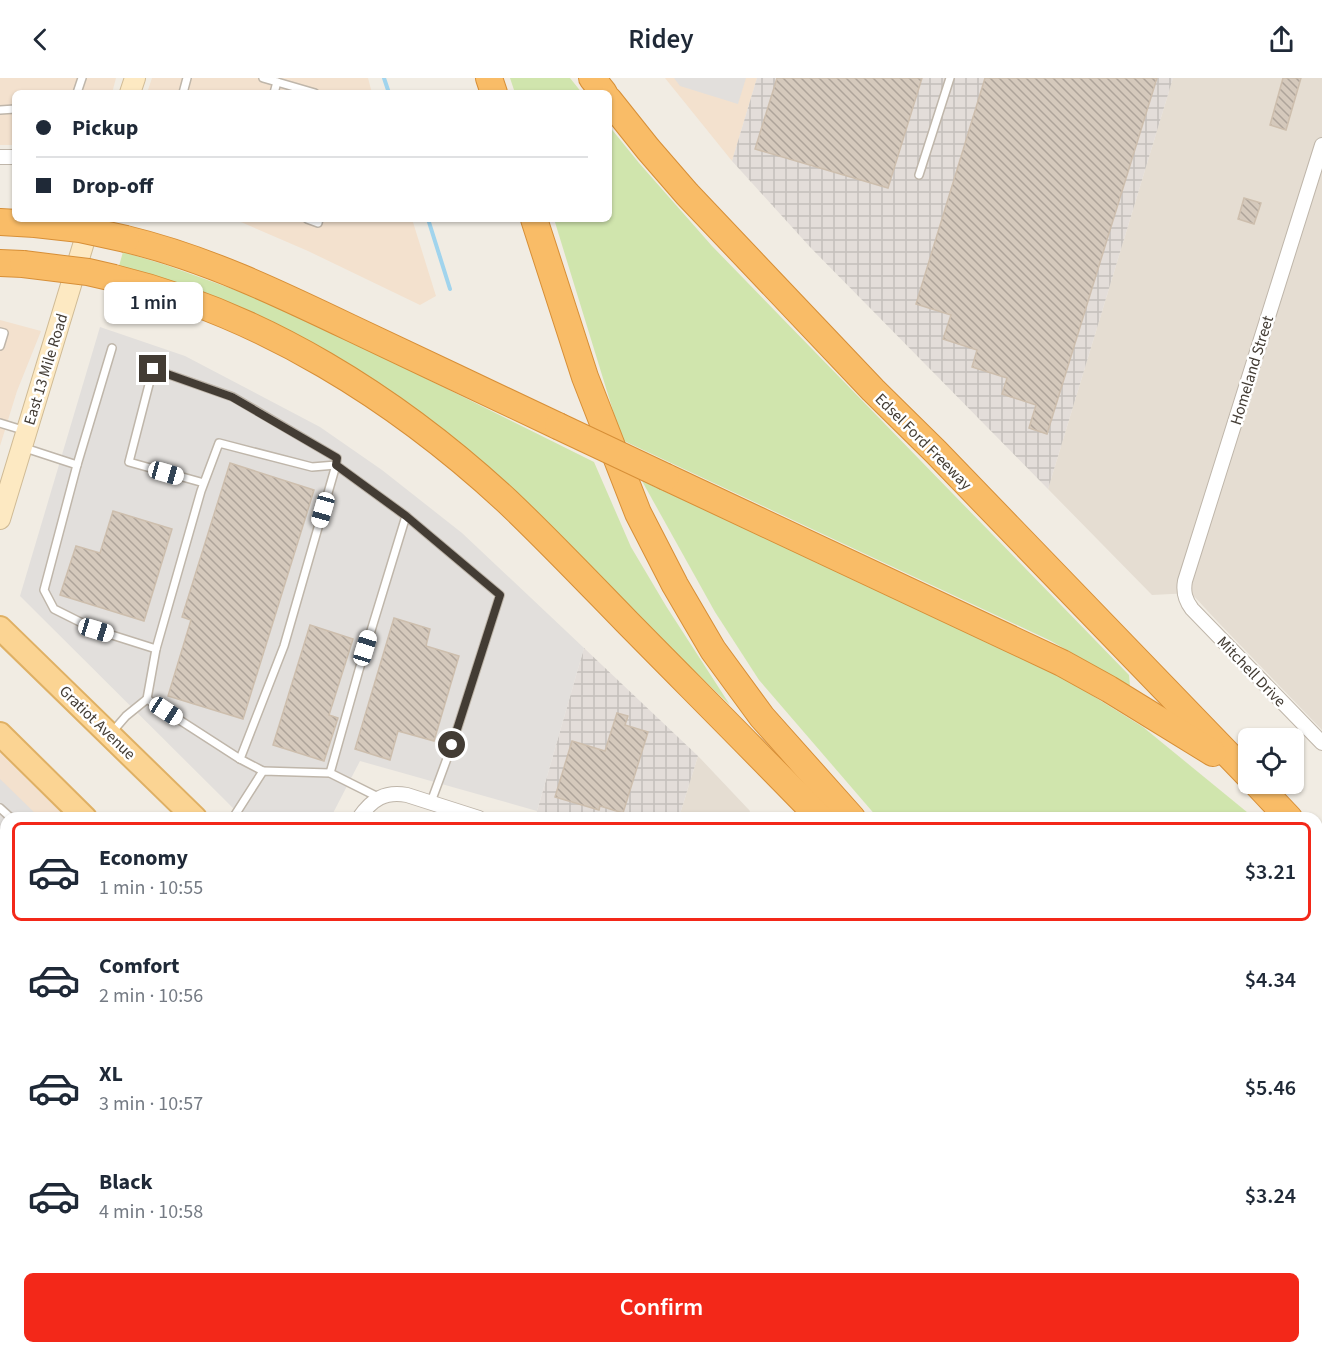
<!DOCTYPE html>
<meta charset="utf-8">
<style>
body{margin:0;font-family:"Source Sans 3",sans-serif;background:#f6f6f7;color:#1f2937;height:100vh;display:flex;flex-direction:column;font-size:22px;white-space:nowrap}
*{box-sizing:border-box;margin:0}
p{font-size:20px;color:#747a83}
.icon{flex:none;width:33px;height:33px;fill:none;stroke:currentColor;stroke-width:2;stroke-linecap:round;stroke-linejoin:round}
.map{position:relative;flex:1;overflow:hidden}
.details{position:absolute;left:0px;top:734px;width:1323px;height:542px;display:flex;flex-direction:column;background:#fff;border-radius:18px 18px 0 0;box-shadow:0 2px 4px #0004}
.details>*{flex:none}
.hud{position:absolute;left:12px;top:12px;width:600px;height:132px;border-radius:9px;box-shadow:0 2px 4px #0004;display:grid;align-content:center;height:132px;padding:0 24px;background:#fff}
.buttons{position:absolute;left:1238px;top:650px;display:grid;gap:12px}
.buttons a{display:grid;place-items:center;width:66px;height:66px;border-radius:9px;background:#fff;box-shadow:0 2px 4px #0004;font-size:30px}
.end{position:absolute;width:27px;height:27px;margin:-14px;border:8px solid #433c34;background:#fff;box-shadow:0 0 0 3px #fff}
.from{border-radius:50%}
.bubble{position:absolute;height:42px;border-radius:9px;background:#fff;box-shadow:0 2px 4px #0004;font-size:20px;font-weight:600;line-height:42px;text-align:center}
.car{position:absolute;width:18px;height:36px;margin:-18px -9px;border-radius:8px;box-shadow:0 0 4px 2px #0007;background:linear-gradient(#fff 24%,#345 0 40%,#fff 0 76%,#345 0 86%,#fff 0)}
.hud b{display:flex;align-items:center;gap:21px;height:57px;font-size:22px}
.hud b+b{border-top:2px solid #e0e1e3}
.hud i{width:15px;height:15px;background:#1f2937}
ul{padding:10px 0 0;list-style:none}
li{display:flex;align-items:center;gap:18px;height:99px;margin:0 12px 9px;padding:0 12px;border:3px solid transparent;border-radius:9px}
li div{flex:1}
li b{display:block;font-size:22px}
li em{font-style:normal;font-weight:600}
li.current{border-color:#f32819}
li>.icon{width:54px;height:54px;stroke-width:1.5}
.button{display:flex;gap:12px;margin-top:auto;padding:12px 24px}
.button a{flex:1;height:69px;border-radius:9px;background:#f32819;color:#fff;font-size:24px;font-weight:600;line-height:69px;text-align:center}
header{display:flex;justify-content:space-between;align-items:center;height:78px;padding:0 24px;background:#fff;font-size:27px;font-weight:600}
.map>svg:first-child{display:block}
</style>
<header><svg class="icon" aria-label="back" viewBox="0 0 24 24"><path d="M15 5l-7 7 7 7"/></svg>Ridey<svg class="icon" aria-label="share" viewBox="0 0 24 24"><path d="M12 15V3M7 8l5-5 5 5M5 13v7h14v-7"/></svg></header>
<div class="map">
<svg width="1322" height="1274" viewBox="0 0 1322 1274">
<defs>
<pattern id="industrial-grid" width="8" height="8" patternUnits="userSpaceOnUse" patternTransform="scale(1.5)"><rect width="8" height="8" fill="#e3ddd9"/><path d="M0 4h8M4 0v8" fill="none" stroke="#c4bfbb"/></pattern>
<pattern id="building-back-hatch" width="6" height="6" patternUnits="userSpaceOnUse" patternTransform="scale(1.5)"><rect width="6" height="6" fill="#d5c9bc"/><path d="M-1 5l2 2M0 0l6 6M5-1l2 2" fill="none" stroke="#aea49a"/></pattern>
</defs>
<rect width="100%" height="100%" fill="#f1ece3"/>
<g fill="#e5ddd2">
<path d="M1173,0H1322V652L1217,543L1191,515L1152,517L1048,411Z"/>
<path d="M698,678L750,733L748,739H679Z"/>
<path d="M1317,1114L1322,1115V1274H1101L1103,1269H1317Z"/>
</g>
<g fill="#f3e1ce">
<path d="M0,0H116L112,15H15V67H0Z"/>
<path d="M152,0H368L372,15H147Z"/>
<path d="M665,0H757L732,83Z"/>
<path d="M234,141H412L436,218L420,227L308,173Z"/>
<path d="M0,242L41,253L17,313L0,368Z"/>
<path d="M0,672L52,723L65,739L6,740V1269H312L311,1274H0Z"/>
</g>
<g fill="url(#industrial-grid)">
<path d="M757,0H1173L1048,411L810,169L732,83Z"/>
<path d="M584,570L698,678L679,739L535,740Z"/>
<path d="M312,1269H601L606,1274H311Z"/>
<path d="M752,1269H1102L1101,1274H757Z"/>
</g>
<g fill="#d0e5ad">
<path d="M510,0H570L582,15H515Z"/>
<path d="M609,48L639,85L712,168L1129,597L1130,608L1051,563L622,362L554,141H609Z"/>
<path d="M123,174L166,187L249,217L377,276L594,384L631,469L666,528L730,627L672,572L504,405L171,205L119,188Z"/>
<path d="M642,403L1040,585L1143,649L1253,739H877L759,602L715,534Z"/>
<path d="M1317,803L1322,808V1008L1317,1007Z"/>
</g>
<g fill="#e2dfdc" fill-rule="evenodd">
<path d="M674,0H746L738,26L680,8Z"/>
<path d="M100,249L185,278L320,349L382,392L462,455L584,570L537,733L360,683L331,739H242L20,518ZM230,386L314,412L243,641L168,618L186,560L211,549L182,539ZM114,434L172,451L144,543L61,517L76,468L100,475ZM394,540L430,551L426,568L459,578L434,663L398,653L389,682L355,671ZM310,547L353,561L329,637L338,640L324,683L273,667Z"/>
<path d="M0,701L39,739L6,740V973L0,971Z"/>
<path d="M0,1005L6,1007V1172L0,1170Z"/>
</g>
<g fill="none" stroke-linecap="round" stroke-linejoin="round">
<g stroke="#a1d4ed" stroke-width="4">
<path d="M384,0L389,15"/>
<path d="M428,141L450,211"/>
</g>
</g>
<g fill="url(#building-back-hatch)" stroke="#cdbead" stroke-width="1.5">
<path d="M777,0H922L888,110L755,71Z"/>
<path d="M985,0H1157L1047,356L1029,350L1036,327L1002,316L1007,300L972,289L977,272L943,261L951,237L916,226Z"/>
<path d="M1283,0H1301L1286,52L1270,47Z"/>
<path d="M1244,120L1261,125L1254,146L1238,141Z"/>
<path d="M230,385L314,412L243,641L168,618L191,542L182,539Z"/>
<path d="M113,433L172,451L144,543L60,517L76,468L100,475Z"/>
<path d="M394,540L430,551L426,568L459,578L434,663L398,653L390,682L355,671Z"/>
<path d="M310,547L353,561L329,637L338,640L324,683L273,667Z"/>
<path d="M617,635L628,638L625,647L648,654L623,735L600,728L599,732L555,719L572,663L605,673Z"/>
</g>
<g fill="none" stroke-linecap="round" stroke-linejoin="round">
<g stroke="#bfb6aa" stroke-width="10">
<g id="lane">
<path d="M263,0L315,15"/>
<path d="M77,15L82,0"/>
<path d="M183,15L187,0"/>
<path d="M274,15L277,4"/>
<path d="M0,32L15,31"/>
<path d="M919,97L950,0"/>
<path d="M307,141L318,145L319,141"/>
<path d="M0,254L4,255L0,268"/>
<path d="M0,345L26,353"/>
<path d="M25,370L77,387L44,512L54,531L96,552L156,571L147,621"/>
<path d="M77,387L112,270"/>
<path d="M156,571L201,413L219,365L312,389L336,387L337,380L233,319L153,291L129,384L204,405"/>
<path d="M113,653L126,638L147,621L240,681L263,693"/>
<path d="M240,681L284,568L336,387L406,438"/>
<path d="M330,695L359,592L406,438L500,517L452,667L431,724"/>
<path d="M0,730L11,740"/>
<path d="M233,740L263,693L330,695L378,719"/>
<path d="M0,855L6,856"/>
<path d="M4,992L6,985"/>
<path d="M0,1182L6,1184"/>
<path d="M281,1269L296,1274"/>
<path d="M470,1269L476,1274"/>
<path d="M536,1274L540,1269"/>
<path d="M808,1274L811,1269"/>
<path d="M958,1274L960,1269"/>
<path d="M1074,1274L1075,1269"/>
</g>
</g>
<g stroke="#bfb6aa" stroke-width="16">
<g id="street">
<path d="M1322,67L1185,503C1183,514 1185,522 1192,531L1322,665"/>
<path d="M0,79H15"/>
<path d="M359,740C372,721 385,713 407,717L479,740"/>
<path d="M1317,1103L1322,1104"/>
<path d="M586,1274L588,1269"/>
<path d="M1265,1274L1267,1269"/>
</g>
</g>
<g stroke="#d0bb95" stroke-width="22">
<g id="secondary">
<path d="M130,15L135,0"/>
<path d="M0,441L91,141"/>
</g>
</g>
<g stroke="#dfb064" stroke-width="26">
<g id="primary">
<path d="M0,550L195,740"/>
<path d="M0,656L85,740"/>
<path d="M619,1269L624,1274"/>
<path d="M726,1269L731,1274"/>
<path d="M686,1274L704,1269"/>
</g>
</g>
<g stroke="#d78f37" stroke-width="28">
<g id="highway">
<path d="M489,0L494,15"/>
<path d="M592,0L604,15"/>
<path d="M609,22L648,71L687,116L873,312L936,374L1248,697"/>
<path d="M534,141L585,299L638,435L675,507L713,572L762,639L852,740"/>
<path d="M0,144L35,146"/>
<path d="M126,161C205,180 278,215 351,250C420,283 489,315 558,348"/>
<path d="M0,185L23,186"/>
<path d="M114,200C262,236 397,321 508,424C548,462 587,503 626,543C691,609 756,674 820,740"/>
<path d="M666,399L1062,585L1109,611L1213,675"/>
<path d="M1256,705L1289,740"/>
<path d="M1317,768L1322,773"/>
<path d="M1317,1030L1322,1032"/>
</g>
</g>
<use href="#lane" stroke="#fff" stroke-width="7"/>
<use href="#street" stroke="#fff" stroke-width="14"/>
<use href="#secondary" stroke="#fde9c2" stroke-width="20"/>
<use href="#primary" stroke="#fbd493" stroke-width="22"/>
<use href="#highway" stroke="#f9bc67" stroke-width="26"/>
<g stroke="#d78f37" stroke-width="28" stroke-linecap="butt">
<g id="highway-bridge">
<path d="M35,146L80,151L126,161"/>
<path d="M23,186L88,194L114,200"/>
<path d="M558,348L666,399"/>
</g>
</g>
<use href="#highway-bridge" stroke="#f9bc67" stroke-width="26"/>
</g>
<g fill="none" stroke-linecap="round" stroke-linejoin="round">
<path stroke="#433c34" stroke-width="8" d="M153,291L232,319L337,380L336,387L406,438L500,517L452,667"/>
</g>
<g text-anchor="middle" stroke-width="5" stroke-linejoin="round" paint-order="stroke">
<g font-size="16" fill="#433c34" stroke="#fff">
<text transform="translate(45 291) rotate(-73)" y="6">East 13 Mile Road</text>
<text transform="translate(1251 292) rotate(-73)" y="6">Homeland Street</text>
<text transform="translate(924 363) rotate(45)" y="6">Edsel Ford Freeway</text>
<text transform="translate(1252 593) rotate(46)" y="6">Mitchell Drive</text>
<text transform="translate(98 644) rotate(44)" y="6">Gratiot Avenue</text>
</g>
</g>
</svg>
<div class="buttons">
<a><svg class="icon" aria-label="locate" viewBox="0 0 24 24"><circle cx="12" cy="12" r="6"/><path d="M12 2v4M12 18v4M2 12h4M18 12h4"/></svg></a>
</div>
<i class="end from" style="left:452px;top:667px"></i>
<i class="end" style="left:153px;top:291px"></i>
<div class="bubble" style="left:104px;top:204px;width:99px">1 min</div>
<i class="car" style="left:166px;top:395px;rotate:106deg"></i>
<i class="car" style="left:323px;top:432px;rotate:196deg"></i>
<i class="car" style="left:96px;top:552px;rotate:107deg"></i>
<i class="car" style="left:365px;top:570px;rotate:17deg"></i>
<i class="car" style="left:166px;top:633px;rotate:123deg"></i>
<div class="hud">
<b><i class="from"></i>Pickup</b>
<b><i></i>Drop-off</b>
</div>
<section class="details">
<ul>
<li class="current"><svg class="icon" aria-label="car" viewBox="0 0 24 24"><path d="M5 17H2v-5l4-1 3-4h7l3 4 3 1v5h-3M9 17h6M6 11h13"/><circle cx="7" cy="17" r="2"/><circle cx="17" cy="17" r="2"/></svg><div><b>Economy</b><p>1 min · 10:55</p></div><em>$3.21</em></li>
<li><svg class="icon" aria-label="car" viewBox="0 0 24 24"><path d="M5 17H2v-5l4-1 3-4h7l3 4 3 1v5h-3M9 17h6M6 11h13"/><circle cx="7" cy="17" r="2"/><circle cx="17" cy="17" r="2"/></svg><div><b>Comfort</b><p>2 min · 10:56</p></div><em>$4.34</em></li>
<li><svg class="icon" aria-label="car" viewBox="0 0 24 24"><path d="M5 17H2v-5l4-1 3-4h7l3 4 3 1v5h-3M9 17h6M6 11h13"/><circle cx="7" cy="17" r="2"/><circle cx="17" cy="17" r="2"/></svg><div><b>XL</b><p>3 min · 10:57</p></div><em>$5.46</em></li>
<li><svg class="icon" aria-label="car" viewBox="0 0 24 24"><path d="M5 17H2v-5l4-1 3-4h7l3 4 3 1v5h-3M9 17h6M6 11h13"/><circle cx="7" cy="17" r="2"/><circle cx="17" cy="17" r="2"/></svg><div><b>Black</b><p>4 min · 10:58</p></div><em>$3.24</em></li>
</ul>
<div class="button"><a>Confirm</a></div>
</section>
</div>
